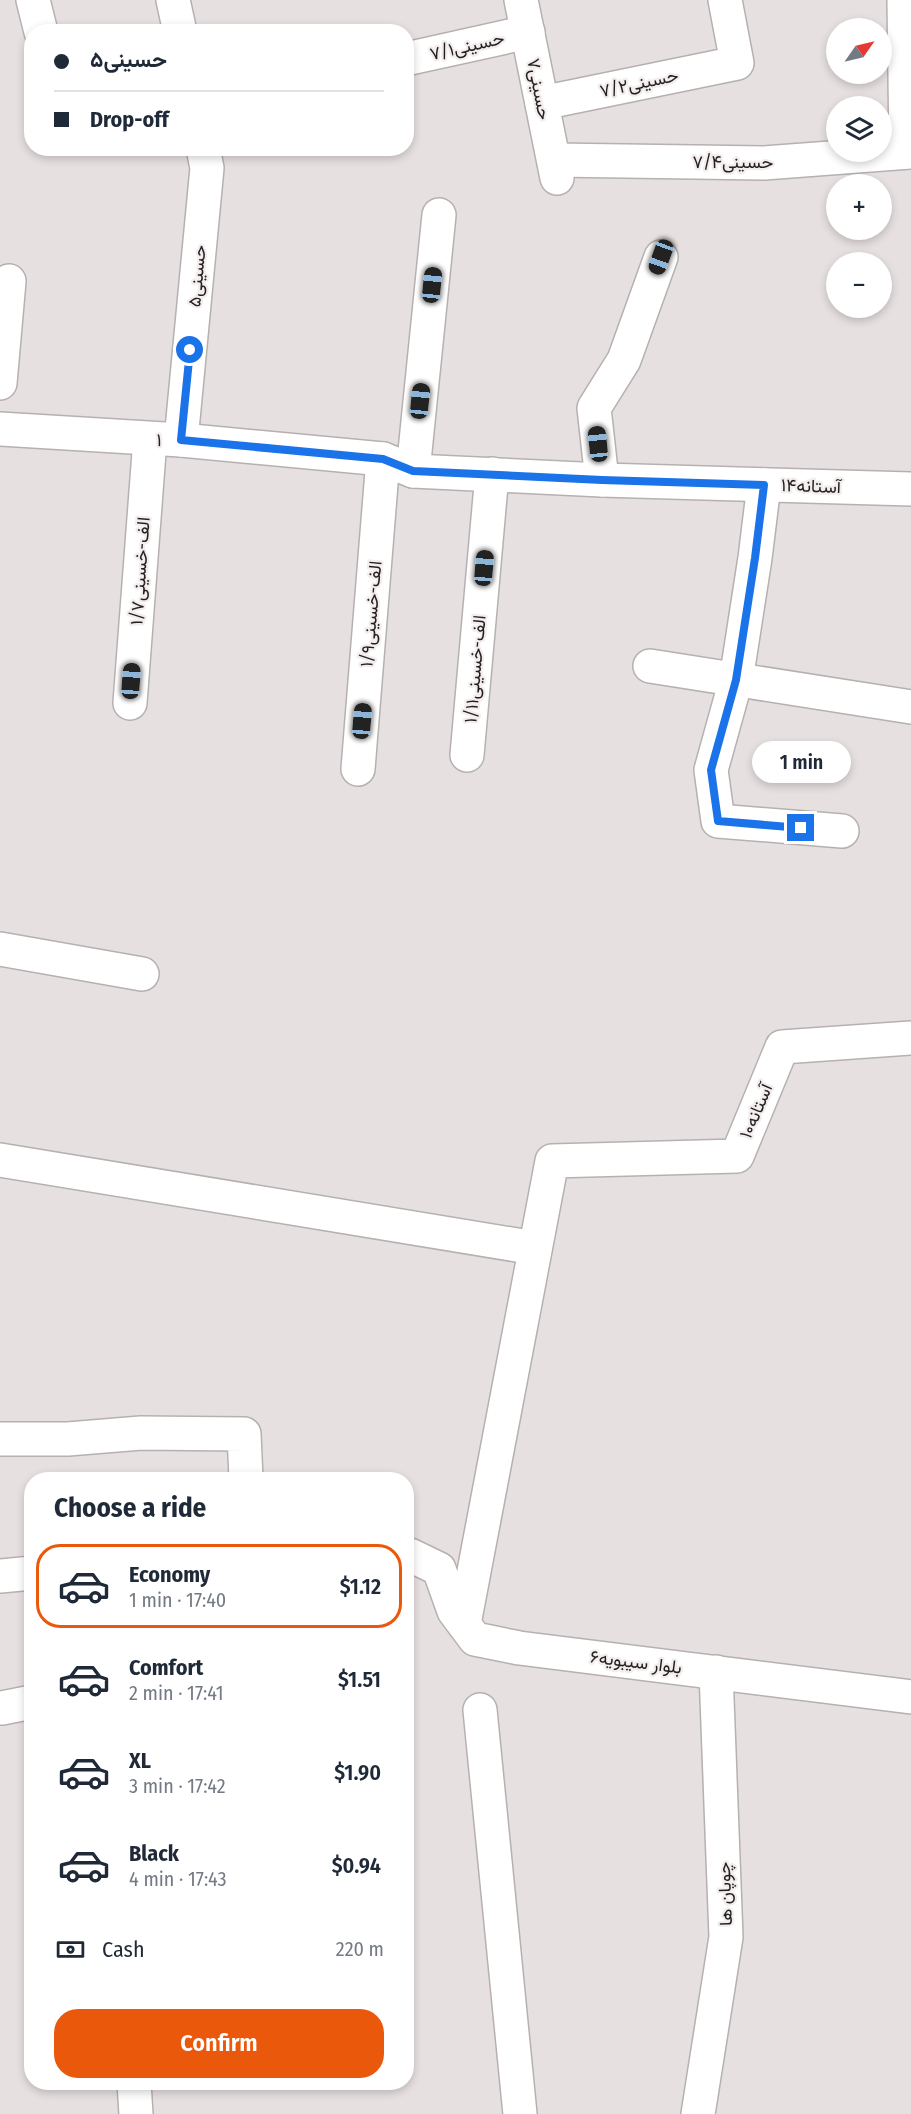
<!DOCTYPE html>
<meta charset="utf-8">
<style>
body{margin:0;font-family:"Fira Sans Condensed",Vazirmatn,sans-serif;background:#f6f6f7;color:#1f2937;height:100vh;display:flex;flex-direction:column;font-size:22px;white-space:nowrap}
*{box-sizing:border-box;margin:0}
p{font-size:20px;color:#747a83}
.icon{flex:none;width:33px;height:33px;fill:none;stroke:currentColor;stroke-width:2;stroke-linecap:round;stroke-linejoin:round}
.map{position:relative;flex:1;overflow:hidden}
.details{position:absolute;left:24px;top:1472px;width:390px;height:618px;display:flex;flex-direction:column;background:#fff;border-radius:24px;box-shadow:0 3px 9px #0003}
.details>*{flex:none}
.top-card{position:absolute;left:24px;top:24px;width:390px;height:132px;border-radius:24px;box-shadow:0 3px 9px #0003;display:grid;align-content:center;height:132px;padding:0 30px;background:#fff}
.needle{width:39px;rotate:56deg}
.fabs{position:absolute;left:826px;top:18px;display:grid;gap:12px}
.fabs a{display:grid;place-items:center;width:66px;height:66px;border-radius:50%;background:#fff;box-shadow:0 3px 9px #0003;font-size:30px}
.end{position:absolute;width:27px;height:27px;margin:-14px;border:8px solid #1a73e8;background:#fff;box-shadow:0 0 0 3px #fff}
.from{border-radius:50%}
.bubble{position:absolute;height:42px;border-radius:21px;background:#fff;box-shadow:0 3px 9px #0003;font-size:20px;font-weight:600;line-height:42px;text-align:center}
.car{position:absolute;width:18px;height:36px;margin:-18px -9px;border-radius:8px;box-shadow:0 0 4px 2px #0007;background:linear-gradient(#222 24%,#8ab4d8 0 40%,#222 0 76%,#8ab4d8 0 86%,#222 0)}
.top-card b{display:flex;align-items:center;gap:21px;height:57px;font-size:22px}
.top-card b+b{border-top:2px solid #e0e1e3}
.top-card i{width:15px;height:15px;background:#1f2937}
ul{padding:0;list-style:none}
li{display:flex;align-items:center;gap:18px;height:84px;margin:0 12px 9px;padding:0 18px;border:3px solid transparent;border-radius:24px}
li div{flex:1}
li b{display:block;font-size:22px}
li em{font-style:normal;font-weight:600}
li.selected{border-color:#ea580c}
li>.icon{width:54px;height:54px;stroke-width:1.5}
h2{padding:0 30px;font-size:27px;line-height:72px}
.pay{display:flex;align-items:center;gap:15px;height:66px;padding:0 30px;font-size:22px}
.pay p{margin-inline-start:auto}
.primary-button{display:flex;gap:12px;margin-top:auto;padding:12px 30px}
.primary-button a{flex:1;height:69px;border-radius:24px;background:#ea580c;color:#fff;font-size:24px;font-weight:600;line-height:69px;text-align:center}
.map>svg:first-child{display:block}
</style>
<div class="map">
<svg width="911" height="2114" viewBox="0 0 911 2114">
<rect width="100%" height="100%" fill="#e7e0e0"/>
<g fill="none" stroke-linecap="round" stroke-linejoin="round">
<g stroke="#b7b0b0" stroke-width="36">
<g id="street">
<path d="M33,0L41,32"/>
<path d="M173,0L180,32"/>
<path d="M521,0L557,178"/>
<path d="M904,0L906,152"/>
<path d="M406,59L528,32"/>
<path d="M542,103L737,63L725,0"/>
<path d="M554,160L764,163L911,152"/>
<path d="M0,383L9,281"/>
<path d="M0,429L181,440L383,459L413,471L602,480L911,489"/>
<path d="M181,440L207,168L203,148"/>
<path d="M413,471L439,215"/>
<path d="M602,480L594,408L624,360L661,257"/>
<path d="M764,485L755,558L736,680L711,770L718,821L842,831"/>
<path d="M650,666L911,707"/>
<path d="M130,703L150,439"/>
<path d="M467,755L492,474"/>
<path d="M358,769L383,459"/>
<path d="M0,949L142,974"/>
<path d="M0,1160L535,1248"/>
<path d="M0,1439H68L141,1433L244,1434L246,1479"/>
<path d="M406,1555H410L439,1569L454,1611L475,1639L519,1648L911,1697"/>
<path d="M0,1576L32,1573"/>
<path d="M464,1624L552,1161L737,1156L782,1047L911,1038"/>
<path d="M2,1708L32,1702"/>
<path d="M480,1710L520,2114"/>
<path d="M134,2082L136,2114"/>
<path d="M698,2114L726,1937L716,1672"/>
</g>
</g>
<use href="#street" stroke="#fff" stroke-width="33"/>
</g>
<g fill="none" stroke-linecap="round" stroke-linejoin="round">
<path stroke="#1a73e8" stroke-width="8" d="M190,350L181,440L383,459L413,471L602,480L764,485L755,558L736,680L711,770L718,821L801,828"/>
</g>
<g text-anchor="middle" stroke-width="4.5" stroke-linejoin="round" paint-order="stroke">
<g font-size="18" fill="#211f1f" stroke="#f4eded">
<text transform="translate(467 46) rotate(-13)" y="6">حسینی۷/۱</text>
<text transform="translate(639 83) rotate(-12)" y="6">حسینی۷/۲</text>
<text transform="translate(539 89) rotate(79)" y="6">حسینی۷</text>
<text x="733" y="168">حسینی۷/۴</text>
<text transform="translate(197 276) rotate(-85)" y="6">حسینی۵</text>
<text transform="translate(159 440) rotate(2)" y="6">۱</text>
<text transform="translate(811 486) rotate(2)" y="6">آستانه۱۴</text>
<text transform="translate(140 571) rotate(-86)" y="6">الف-خسینی۱/۷</text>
<text transform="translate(371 614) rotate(-85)" y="6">الف-خسینی۱/۹</text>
<text transform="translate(475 669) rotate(-85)" y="6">الف-خسینی۱/۱۱</text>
<text transform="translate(756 1111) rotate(-67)" y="6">آستانه۱۰</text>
<text transform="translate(636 1662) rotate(7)" y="6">۶بلوار سیبویه</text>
<text transform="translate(725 1894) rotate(-92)" y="6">چوپان ها</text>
</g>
</g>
</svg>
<div class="fabs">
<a><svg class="needle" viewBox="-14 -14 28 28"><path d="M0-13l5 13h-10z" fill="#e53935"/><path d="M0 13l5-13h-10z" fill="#747a83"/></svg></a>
<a><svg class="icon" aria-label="layers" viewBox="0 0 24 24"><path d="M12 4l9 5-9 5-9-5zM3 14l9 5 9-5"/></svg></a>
<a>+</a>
<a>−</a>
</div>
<i class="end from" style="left:190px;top:350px"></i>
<i class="end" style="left:801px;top:828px"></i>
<div class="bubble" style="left:752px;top:741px;width:99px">1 min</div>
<i class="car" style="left:661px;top:257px;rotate:200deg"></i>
<i class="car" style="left:432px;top:285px;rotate:6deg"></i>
<i class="car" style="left:420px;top:401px;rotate:6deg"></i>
<i class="car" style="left:598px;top:444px;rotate:354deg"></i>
<i class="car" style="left:484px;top:568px;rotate:5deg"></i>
<i class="car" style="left:131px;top:681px;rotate:4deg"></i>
<i class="car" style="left:362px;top:721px;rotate:5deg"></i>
<div class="top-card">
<b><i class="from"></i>حسینی۵</b>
<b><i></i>Drop-off</b>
</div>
<section class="details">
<h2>Choose a ride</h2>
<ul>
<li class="selected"><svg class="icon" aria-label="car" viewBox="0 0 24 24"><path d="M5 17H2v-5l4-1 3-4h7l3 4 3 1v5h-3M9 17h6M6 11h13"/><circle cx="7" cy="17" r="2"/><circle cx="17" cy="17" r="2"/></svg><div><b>Economy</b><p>1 min · 17:40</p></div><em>$1.12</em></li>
<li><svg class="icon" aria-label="car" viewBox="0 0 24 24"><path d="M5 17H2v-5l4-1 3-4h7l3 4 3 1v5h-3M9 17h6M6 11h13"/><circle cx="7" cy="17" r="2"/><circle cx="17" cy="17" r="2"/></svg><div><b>Comfort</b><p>2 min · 17:41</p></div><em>$1.51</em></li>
<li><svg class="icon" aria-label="car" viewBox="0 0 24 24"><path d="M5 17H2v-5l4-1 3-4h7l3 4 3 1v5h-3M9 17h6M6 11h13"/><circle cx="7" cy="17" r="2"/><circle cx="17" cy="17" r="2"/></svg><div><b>XL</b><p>3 min · 17:42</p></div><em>$1.90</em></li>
<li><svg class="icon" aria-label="car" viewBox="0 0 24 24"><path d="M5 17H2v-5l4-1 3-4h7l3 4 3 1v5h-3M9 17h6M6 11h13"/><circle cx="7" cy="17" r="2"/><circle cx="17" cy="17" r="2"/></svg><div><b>Black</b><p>4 min · 17:43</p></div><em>$0.94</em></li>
</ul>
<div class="pay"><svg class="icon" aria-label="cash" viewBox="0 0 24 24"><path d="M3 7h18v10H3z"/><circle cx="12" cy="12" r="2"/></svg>Cash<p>220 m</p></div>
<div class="primary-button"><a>Confirm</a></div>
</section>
</div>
